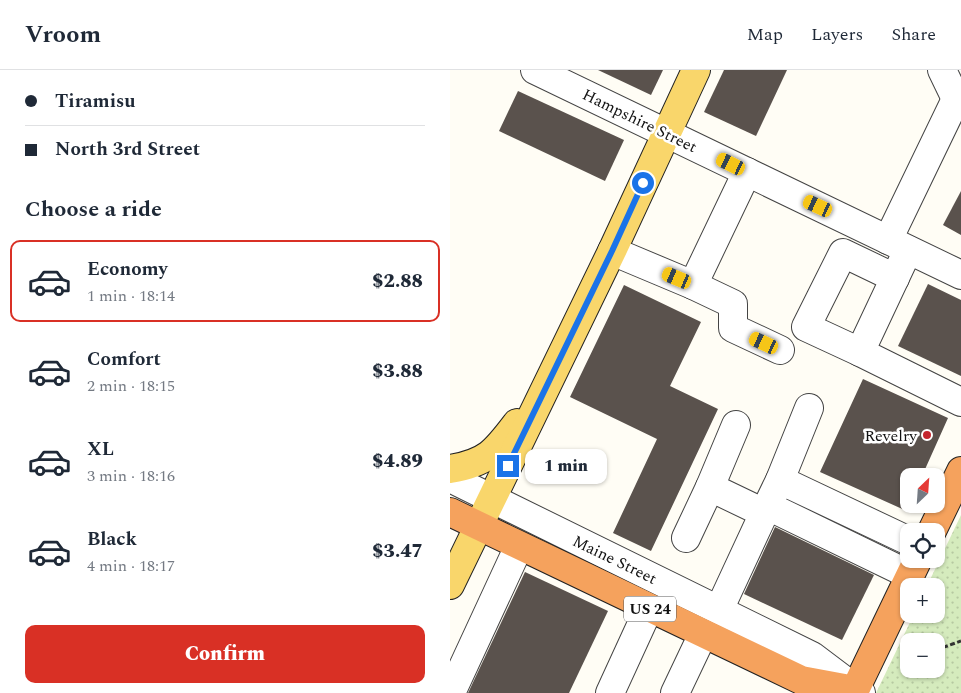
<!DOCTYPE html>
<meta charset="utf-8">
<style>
body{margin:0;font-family:Spectral,serif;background:#f2f2f3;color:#1f2937;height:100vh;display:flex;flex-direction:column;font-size:19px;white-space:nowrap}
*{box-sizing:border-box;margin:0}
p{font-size:16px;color:#747a83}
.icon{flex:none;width:28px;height:28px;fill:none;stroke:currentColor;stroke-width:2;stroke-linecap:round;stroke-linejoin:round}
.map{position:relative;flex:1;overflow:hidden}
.drawer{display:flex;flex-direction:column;background:#fff;width:450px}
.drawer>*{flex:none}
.top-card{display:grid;align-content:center;height:110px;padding:0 25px;background:#fff}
.needle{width:32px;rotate:25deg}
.fabs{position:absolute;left:450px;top:398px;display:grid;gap:10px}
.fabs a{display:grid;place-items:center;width:45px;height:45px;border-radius:10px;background:#fff;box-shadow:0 1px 4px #0004;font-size:25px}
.end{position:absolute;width:22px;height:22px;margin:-11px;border:6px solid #1a73e8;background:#fff;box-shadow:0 0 0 2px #fff}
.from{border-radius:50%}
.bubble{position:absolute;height:35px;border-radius:10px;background:#fff;box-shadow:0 1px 4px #0004;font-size:16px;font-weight:800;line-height:35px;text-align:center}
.car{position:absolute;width:15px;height:30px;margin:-15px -8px;border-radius:6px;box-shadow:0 0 4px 1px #0007;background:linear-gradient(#f5c518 24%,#345 0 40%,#f5c518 0 76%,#345 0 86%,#f5c518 0)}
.top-card b{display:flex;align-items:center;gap:18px;height:48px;font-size:19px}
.top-card b+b{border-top:1px solid #e0e1e3}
.top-card i{width:12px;height:12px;background:#1f2937}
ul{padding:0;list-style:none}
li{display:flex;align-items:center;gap:15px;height:82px;margin:0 10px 8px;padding:0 15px;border:2px solid transparent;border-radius:10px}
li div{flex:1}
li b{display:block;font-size:19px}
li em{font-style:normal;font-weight:800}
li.on{border-color:#d93025}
li>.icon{width:45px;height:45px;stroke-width:1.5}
h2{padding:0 25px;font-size:22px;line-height:60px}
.cta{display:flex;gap:10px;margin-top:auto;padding:10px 25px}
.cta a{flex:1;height:58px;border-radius:10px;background:#d93025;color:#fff;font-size:20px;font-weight:800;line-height:58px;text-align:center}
header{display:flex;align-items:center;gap:30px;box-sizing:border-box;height:70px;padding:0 25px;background:#fff;border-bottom:1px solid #e0e1e3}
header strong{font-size:24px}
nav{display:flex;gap:28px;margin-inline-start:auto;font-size:18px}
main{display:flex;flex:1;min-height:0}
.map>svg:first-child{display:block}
</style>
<header>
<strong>Vroom</strong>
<nav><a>Map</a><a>Layers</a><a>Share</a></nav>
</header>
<main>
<section class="drawer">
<div class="top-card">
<b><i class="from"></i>Tiramisu</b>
<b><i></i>North 3rd Street</b>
</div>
<h2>Choose a ride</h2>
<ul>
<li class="on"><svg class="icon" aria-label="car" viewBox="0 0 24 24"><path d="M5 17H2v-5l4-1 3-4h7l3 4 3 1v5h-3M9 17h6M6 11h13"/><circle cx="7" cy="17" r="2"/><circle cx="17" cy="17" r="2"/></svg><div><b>Economy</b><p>1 min · 18:14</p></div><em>$2.88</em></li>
<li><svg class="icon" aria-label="car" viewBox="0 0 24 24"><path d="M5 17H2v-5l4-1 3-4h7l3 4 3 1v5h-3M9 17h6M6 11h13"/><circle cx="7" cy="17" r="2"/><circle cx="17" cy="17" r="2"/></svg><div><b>Comfort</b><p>2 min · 18:15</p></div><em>$3.88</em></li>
<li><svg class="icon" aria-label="car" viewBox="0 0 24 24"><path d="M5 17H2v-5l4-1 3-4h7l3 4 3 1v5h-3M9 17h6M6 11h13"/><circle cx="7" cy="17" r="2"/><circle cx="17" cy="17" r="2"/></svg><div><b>XL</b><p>3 min · 18:16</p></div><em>$4.89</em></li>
<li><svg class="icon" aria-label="car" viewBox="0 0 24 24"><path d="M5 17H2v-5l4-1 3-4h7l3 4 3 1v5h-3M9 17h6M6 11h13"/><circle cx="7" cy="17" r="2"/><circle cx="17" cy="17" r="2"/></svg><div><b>Black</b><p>4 min · 18:17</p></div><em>$3.47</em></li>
</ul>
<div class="cta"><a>Confirm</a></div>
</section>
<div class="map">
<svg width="511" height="623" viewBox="0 0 511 623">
<defs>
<pattern id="park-dots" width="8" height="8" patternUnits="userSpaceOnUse" patternTransform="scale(1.25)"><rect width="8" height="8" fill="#d5ebbd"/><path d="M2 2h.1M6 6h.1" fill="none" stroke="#b6c8a1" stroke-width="1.8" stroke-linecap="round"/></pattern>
</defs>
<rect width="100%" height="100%" fill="#fffdf5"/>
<path fill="url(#park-dots)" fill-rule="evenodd" d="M511,445V623H426L464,544H486V516H477ZM459,571H486V599H459Z"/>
<g fill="#5a524d">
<path d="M148,0H213L201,25Z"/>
<path d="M274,0H337L306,66L254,42Z"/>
<path d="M68,21L174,70L155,111L49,61Z"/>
<path d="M511,121V165L493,155Z"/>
<path d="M478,214L511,230V306L448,276Z"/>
<path d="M174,215L251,252L220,316L268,339L201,481L163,463L207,369L120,327Z"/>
<path d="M413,309L498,348L472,406H459V442L370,402Z"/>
<path d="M325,457L424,505L392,570L294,524Z"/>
<path d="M75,502L158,541L119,623H18Z"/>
</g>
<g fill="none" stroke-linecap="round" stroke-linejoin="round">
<g stroke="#444" stroke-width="30">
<g id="minor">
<path d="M85,0L511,205"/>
<path d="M492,0L506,29L511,32"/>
<path d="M438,170L506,29"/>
<path d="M458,180L410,282L511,332"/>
<path d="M162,181L243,215L297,102"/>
<path d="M243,215L283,234V258L330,280"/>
<path d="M410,282L356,257L393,183L445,208"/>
<path d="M0,408L362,586L411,623"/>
<path d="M330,410L359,338"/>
<path d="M260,417L286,355"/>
<path d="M318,436L460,505"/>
<path d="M314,443L330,410L459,471"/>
<path d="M236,468L260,417L314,443L269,540"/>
<path d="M1,623L69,476"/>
<path d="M160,623L199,538"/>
<path d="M225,623L253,564"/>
</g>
</g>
<g stroke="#222" stroke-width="30">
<g id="major">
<path d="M0,399C37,393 45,382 67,353"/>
<path d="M0,515L162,181L246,0"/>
</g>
</g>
<g stroke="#222" stroke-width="30">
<g id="highway">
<path d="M0,442L351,610L405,620L468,489"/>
<path d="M482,461L511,401"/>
</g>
</g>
<path stroke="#333" stroke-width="3" stroke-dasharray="5 2.5" stroke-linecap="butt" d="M486,580L511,571"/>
<use href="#minor" stroke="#fff" stroke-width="28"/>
<use href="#major" stroke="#f9d66b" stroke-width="28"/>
<use href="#highway" stroke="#f5a25d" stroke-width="28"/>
</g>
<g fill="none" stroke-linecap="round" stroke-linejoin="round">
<path stroke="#1a73e8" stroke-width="6" d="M58,396L162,181L193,113"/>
</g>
<circle fill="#c4262e" stroke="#fff" stroke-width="2" cx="477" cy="365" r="5"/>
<g text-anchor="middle" stroke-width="5" stroke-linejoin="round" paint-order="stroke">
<rect fill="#fff" stroke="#585858" stroke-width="1" x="174" y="526.5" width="52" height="25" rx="4"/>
<g font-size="15" font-weight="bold" fill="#111">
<text x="200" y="544">US 24</text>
</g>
<g font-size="16" fill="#111" stroke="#fff">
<text transform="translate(190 50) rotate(26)" y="6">Hampshire Street</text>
<text transform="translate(165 489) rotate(26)" y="6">Maine Street</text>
</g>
<g font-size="16" fill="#111" stroke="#fff" text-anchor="end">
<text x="467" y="371">Revelry</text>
</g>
</g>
</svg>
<div class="fabs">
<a><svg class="needle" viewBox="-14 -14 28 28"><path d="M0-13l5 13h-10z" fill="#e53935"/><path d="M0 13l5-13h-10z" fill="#747a83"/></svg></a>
<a><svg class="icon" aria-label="locate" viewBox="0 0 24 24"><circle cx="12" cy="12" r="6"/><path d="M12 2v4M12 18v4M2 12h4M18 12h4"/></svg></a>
<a>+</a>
<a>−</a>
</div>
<i class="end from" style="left:193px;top:113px"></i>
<i class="end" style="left:58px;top:396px"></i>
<div class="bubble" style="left:75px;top:379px;width:82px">1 min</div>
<i class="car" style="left:281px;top:94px;rotate:296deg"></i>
<i class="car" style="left:368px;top:136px;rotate:295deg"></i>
<i class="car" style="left:227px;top:208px;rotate:293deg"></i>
<i class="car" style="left:314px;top:273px;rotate:295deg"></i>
</div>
</main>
